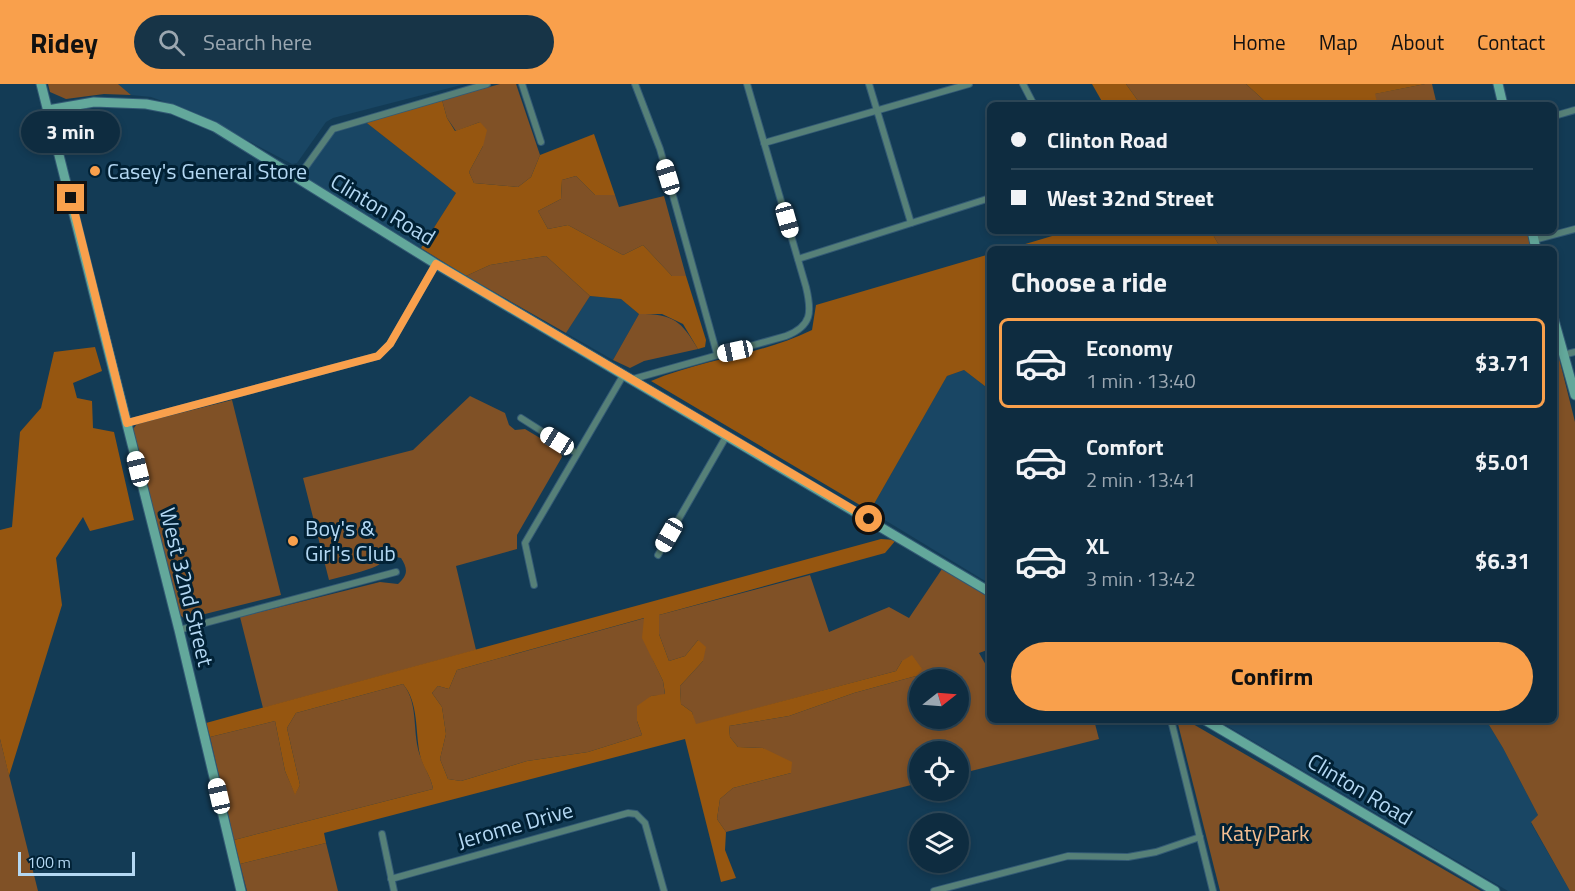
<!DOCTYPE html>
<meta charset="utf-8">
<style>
body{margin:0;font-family:"Titillium Web",sans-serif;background:#173447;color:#f1f3f6;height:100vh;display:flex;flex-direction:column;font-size:22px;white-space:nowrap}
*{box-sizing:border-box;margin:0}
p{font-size:20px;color:#9ba7b1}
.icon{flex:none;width:33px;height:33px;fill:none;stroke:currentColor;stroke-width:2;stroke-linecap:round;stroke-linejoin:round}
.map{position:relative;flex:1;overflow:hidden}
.sheet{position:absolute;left:987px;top:162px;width:570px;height:477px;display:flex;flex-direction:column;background:#0e2c40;border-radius:9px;box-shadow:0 3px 9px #0003,0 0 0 2px #2e4859}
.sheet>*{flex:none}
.banner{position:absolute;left:987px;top:18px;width:570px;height:132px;border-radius:9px;box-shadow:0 3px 9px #0003,0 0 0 2px #2e4859;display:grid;align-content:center;height:132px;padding:0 24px;background:#0e2c40}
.needle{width:39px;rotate:73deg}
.tools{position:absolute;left:909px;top:585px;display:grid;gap:12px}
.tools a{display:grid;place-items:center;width:60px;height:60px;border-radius:50%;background:#0e2c40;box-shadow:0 3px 9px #0003,0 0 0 2px #2e4859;font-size:30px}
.scale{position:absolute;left:18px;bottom:15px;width:117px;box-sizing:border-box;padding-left:6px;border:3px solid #b4d8f3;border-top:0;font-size:16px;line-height:21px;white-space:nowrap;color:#b4d8f3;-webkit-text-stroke:4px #012135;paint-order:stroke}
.end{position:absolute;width:27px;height:27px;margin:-14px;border:8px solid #f9a04c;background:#111;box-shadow:0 0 0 3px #111}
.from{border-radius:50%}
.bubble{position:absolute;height:42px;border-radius:21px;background:#0e2c40;box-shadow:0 3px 9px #0003,0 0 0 2px #2e4859;font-size:20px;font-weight:700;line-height:42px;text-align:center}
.car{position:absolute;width:18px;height:36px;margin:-18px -9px;border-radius:8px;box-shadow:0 0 4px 2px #0007;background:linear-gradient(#fff 24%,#345 0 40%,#fff 0 76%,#345 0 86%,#fff 0)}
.banner b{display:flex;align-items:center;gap:21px;height:57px;font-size:22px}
.banner b+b{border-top:2px solid #2e4859}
.banner i{width:15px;height:15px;background:#f1f3f6}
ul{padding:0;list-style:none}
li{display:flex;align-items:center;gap:18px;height:90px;margin:0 12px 9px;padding:0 12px;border:3px solid transparent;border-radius:9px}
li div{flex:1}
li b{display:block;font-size:22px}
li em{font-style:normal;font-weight:700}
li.on{border-color:#f9a04c}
li>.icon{width:54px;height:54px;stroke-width:1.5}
h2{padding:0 24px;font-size:27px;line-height:72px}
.cta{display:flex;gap:12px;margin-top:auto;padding:12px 24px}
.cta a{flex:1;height:69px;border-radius:36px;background:#f9a04c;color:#111;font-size:24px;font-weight:700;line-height:69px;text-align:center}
header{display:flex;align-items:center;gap:36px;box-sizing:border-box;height:84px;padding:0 30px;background:#f9a04c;color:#111}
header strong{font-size:28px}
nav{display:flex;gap:33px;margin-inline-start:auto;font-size:21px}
.search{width:420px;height:54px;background:#173447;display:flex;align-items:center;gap:15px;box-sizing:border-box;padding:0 21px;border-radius:33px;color:#9ba7b1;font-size:22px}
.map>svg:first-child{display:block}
</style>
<header>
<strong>Ridey</strong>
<div class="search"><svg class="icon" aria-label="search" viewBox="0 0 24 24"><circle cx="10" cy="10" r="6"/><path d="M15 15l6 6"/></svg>Search here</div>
<nav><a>Home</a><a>Map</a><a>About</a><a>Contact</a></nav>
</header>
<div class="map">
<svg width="1575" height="807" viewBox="0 0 1575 807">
<rect width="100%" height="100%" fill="#133b55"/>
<g fill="#194664">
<path d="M118,0H465L333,34L326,38L297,79L292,80L191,27L151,13L131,11Z"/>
<path d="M363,36L456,109L421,164L305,95L304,89L331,46Z"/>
<path d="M590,212L621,215L639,230L613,276L566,249Z"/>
<path d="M964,286L990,306V500L870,427L947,292Z"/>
<path d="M1217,636H1486L1503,664L1538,731L1531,739L1570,807H1508Z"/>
</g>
<g fill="#805126" fill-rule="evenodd">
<path d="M48,0H118L131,11L104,10L66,15L50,8Z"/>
<path d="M500,0H516L540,71L531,93L518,103L474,99L469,88L483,62L480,38L456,47L447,34L442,16Z"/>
<path d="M1126,0H1246L1269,21H1141Z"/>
<path d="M1425,0H1432L1437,21H1378L1374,10Z"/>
<path d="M576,92L595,111H615L619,123L664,112L686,192H672L643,161L623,171L568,141L548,145L538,127L561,115L562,96Z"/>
<path d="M1211,147H1528L1532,165H1221Z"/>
<path d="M546,172L590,212L566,249L466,192L490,181Z"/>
<path d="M639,230C674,230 681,237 698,265L644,277L630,284L613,276Z"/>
<path d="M1554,254L1575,338V807H1570L1531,738L1538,731L1503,664L1486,636H1554Z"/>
<path d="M470,312L505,329L509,341L515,346L525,345L560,366L562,373L517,451V465L456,482L476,566L263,624L240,533L380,498L398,500C408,491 408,485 401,474C383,469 385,480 372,484C358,489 343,492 329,496L303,394L413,366Z"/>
<path d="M232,316L281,511L185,535L180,531L133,345L137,340Z"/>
<path d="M942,485L990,514V565L979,569L990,588V636H1094L1099,655L959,690L958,668H920L919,699L726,748L717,735L720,715L733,704L791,689L763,664L738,663L730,653L729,642L789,632L854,609L916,592L902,577L896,587L695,641L692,628L681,620L680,602L703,577L698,556L685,572L669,577L659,550V531L810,491L829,548L889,523L909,534ZM920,596H958V634H920Z"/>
<path d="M645,534L653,576L663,597L665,611L651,612L637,637L642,651L588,668L527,677L461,697L448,695L440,675L446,650L442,623L432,609L438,602L449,605L457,586Z"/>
<path d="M403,600C420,621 411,650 421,674C425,686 431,693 433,705L234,756L210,653L275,637L285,687L295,710L300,701L287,644L296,629Z"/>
<path d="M1177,636H1186L1481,807H1220Z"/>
<path d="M0,655L38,807H0Z"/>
<path d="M326,759L338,807H247L240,780Z"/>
</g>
<g fill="#965610" fill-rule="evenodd">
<path d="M1092,0H1126L1141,21H1104Z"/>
<path d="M1246,0H1425L1375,10L1378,21H1269Z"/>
<path d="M442,16L447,34L455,47L480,38L487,46L483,62L469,88L474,99L518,103L531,93L540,71L594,50L615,111H595L576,92L562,96L561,115L538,127L548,145L568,141L623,171L643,161L672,192H686L706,256L705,263L698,265L683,240L662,230H639L621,215L590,212L546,172L490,181L466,192L421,164L456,109L363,36Z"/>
<path d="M1069,147H1211L1221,165H1008Z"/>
<path d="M990,170V306L964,286L947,292L870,427L651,297C703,275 761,271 812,246L816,221Z"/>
<path d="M95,263L102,287L73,299L77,314L92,317L93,344L114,348L134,436L90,447L83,433L56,474L62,521L9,692L0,655V446L12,443L20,348L41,324L54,268Z"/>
<path d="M881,455L896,456L885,469L659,531V550L669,577L685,572L698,556L706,563L703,577L680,602L681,620L692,628L696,640L896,587L902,577L912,571L922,585L916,592L854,609L789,632L729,642L730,653L738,663L763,664L792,678L791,689L733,704L720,715L717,735L726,748L725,766L736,794L721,798L685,655L324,749L326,759L240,780L234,756L433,705C431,692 423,684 420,671C415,647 419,619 403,600L296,629L287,644L300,701L295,711L285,687L275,637L210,653L206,639ZM644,534L642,554L663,597L665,610L651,612L637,622V637L642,651L588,668L527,677L461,697L448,695L440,675L446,650L442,623L432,609L438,602L449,605L457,586Z"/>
</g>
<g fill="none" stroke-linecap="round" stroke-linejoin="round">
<g stroke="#335a75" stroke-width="8">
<g id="street">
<path d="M522,0L541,58"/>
<path d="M635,0L660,65L717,270"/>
<path d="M869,0L911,139"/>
<path d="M1023,0L1034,21"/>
<path d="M1554,32L1575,26"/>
<path d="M764,59L969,0"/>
<path d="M297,95L333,45L487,0"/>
<path d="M1534,156L1575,145"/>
<path d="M798,175L990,114"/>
<path d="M1563,271L1575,268"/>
<path d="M633,295L786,252C812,242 812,228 806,203L747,0"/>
<path d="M521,334L576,369"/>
<path d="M127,339L378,272L390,260L436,180"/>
<path d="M658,471L727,351"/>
<path d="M534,501L525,459L624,290"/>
<path d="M179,546L396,488"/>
<path d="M1171,636L1213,807"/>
<path d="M382,750L394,807"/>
<path d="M391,795L628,729L636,730L645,739L664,807"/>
<path d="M934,807L1068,772L1128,773L1156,768L1200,753"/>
</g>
</g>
<g stroke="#335a75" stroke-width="11">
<g id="secondary">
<path d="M41,0L179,546L241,807"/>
<path d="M1498,0L1503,21"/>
<path d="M48,26L94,18L146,20L172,25L215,43L436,180L990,508"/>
<path d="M1532,147L1536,165"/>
<path d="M1554,236L1575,311"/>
<path d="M1205,636L1495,807"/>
</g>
</g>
<use href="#street" stroke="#568078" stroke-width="6"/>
<use href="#secondary" stroke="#63a89b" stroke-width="9"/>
</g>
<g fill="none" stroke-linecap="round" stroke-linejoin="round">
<path stroke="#f9a04c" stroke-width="8" d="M71,114L127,339L378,272L390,260L436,180L869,435"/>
</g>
<g fill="#f9a04c" stroke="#012135" stroke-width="2">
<circle cx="95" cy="87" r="6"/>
<circle cx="293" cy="457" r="6"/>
</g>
<g text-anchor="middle" stroke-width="6" stroke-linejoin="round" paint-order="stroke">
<g font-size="22" fill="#b4d8f3" stroke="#012135" text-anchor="start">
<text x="107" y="95">Casey's General Store</text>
<text x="305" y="452">Boy's &amp;<tspan x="305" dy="25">Girl's Club</tspan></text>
</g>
<g font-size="22" fill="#b4d8f3" stroke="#012135">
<text transform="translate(383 125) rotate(31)" y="8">Clinton Road</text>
<text transform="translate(187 503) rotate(76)" y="8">West 32nd Street</text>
<text transform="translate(1360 705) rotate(31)" y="8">Clinton Road</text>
<text transform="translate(515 741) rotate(-16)" y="8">Jerome Drive</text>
</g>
<g font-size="22" fill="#f4be91" stroke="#012135">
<text x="1265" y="757">Katy Park</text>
</g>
</g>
</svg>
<div class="tools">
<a><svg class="needle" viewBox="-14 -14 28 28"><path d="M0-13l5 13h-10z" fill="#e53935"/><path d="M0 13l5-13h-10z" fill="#9ba7b1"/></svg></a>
<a><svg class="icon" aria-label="locate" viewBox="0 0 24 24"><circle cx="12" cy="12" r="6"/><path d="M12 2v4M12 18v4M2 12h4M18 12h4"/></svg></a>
<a><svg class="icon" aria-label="layers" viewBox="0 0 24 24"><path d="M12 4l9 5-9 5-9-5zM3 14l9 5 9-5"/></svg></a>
</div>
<div class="scale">100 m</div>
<i class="end from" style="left:869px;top:435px"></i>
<i class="end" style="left:71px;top:114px"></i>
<div class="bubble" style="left:21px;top:27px;width:99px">3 min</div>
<i class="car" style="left:668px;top:93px;rotate:343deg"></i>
<i class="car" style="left:787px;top:136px;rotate:164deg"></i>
<i class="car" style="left:735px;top:267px;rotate:258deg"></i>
<i class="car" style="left:557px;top:357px;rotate:302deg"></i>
<i class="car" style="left:138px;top:385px;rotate:346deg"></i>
<i class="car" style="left:669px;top:451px;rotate:210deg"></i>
<i class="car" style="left:219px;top:712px;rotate:347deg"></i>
<div class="banner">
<b><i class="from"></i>Clinton Road</b>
<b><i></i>West 32nd Street</b>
</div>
<section class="sheet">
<h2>Choose a ride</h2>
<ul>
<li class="on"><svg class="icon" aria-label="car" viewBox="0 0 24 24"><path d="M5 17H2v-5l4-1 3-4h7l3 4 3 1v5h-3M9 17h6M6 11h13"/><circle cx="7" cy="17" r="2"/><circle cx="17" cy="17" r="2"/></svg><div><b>Economy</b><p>1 min · 13:40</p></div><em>$3.71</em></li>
<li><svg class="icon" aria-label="car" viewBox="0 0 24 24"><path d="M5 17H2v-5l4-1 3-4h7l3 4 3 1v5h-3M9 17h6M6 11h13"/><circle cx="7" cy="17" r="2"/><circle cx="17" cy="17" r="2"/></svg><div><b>Comfort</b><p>2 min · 13:41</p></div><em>$5.01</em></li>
<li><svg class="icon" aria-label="car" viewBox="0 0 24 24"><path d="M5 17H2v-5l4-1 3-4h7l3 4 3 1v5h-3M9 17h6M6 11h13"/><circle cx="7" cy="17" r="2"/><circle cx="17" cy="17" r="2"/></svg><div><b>XL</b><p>3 min · 13:42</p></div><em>$6.31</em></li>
</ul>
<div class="cta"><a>Confirm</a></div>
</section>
</div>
